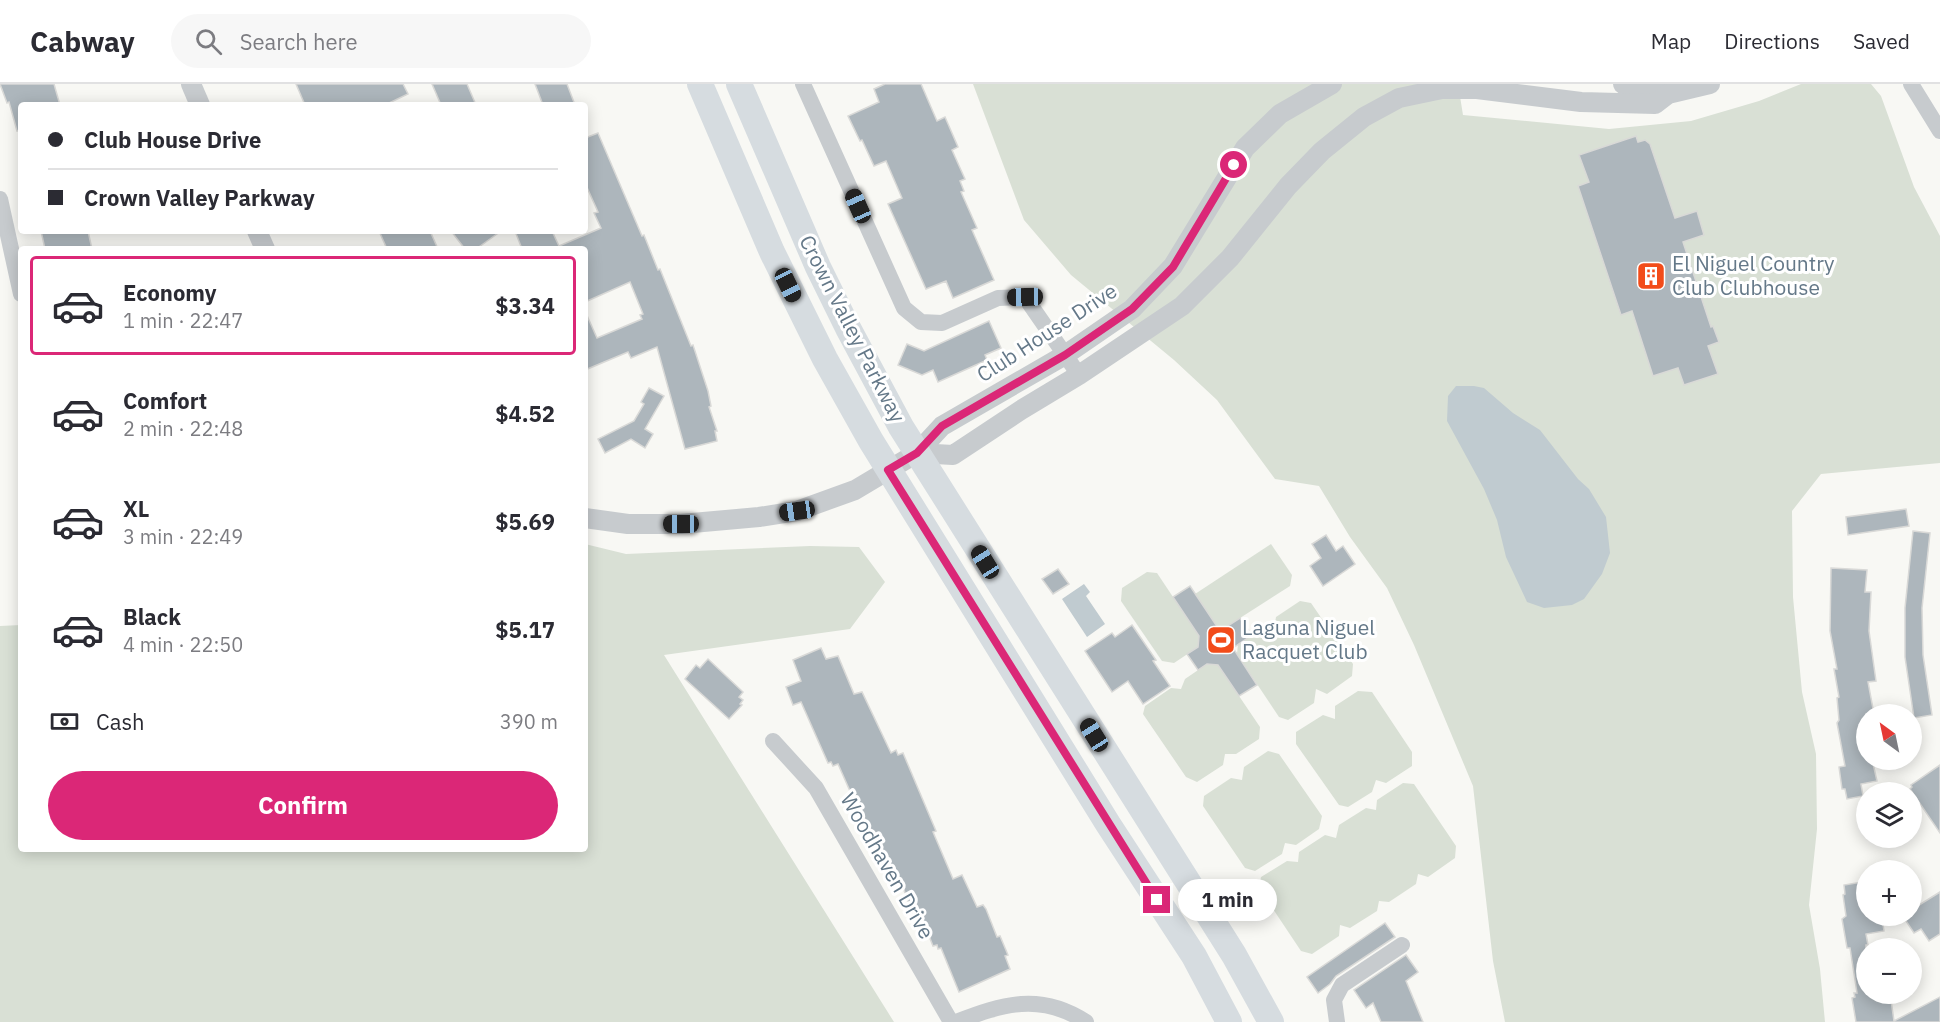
<!DOCTYPE html>
<meta charset="utf-8">
<style>
body{margin:0;font-family:"IBM Plex Sans",sans-serif;background:#f7f7f7;color:#2b2b33;height:100vh;display:flex;flex-direction:column;font-size:22px;white-space:nowrap}
*{box-sizing:border-box;margin:0}
p{font-size:20px;color:#7c7c81}
.icon{flex:none;width:33px;height:33px;fill:none;stroke:currentColor;stroke-width:2;stroke-linecap:round;stroke-linejoin:round}
.map{position:relative;flex:1;overflow:hidden}
.side{position:absolute;left:18px;top:162px;width:570px;height:606px;display:flex;flex-direction:column;background:#fff;border-radius:6px;box-shadow:0 3px 15px #0003}
.side>*{flex:none}
.guide{position:absolute;left:18px;top:18px;width:570px;height:132px;border-radius:6px;box-shadow:0 3px 15px #0003;display:grid;align-content:center;height:132px;padding:0 30px;background:#fff}
.needle{width:39px;rotate:327deg}
.fabs{position:absolute;left:1856px;top:620px;display:grid;gap:12px}
.fabs a{display:grid;place-items:center;width:66px;height:66px;border-radius:50%;background:#fff;box-shadow:0 3px 15px #0003;font-size:30px}
.end{position:absolute;width:27px;height:27px;margin:-14px;border:8px solid #db2777;background:#fff;box-shadow:0 0 0 3px #fff}
.from{border-radius:50%}
.bubble{position:absolute;height:42px;border-radius:21px;background:#fff;box-shadow:0 3px 15px #0003;font-size:20px;font-weight:800;line-height:42px;text-align:center}
.car{position:absolute;width:18px;height:36px;margin:-18px -9px;border-radius:8px;box-shadow:0 0 4px 2px #0007;background:linear-gradient(#222 24%,#8ab4d8 0 40%,#222 0 76%,#8ab4d8 0 86%,#222 0)}
.guide b{display:flex;align-items:center;gap:21px;height:57px;font-size:22px}
.guide b+b{border-top:2px solid #e1e1e2}
.guide i{width:15px;height:15px;background:#2b2b33}
ul{padding:10px 0 0;list-style:none}
li{display:flex;align-items:center;gap:18px;height:99px;margin:0 12px 9px;padding:0 18px;border:3px solid transparent;border-radius:6px}
li div{flex:1}
li b{display:block;font-size:22px}
li em{font-style:normal;font-weight:800}
li.current{border-color:#db2777}
li>.icon{width:54px;height:54px;stroke-width:1.5}
.pay{display:flex;align-items:center;gap:15px;height:66px;padding:0 30px;font-size:22px}
.pay p{margin-inline-start:auto}
.button{display:flex;gap:12px;margin-top:auto;padding:12px 30px}
.button a{flex:1;height:69px;border-radius:36px;background:#db2777;color:#fff;font-size:24px;font-weight:800;line-height:69px;text-align:center}
header{display:flex;align-items:center;gap:36px;box-sizing:border-box;height:84px;padding:0 30px;background:#fff;border-bottom:2px solid #e1e1e2}
header strong{font-size:28px}
nav{display:flex;gap:33px;margin-inline-start:auto;font-size:21px}
.search{width:420px;height:54px;background:#f7f7f7;display:flex;align-items:center;gap:15px;box-sizing:border-box;padding:0 21px;border-radius:33px;color:#7c7c81;font-size:22px}
.map>svg:first-child{display:block}
</style>
<header>
<strong>Cabway</strong>
<div class="search"><svg class="icon" aria-label="search" viewBox="0 0 24 24"><circle cx="10" cy="10" r="6"/><path d="M15 15l6 6"/></svg>Search here</div>
<nav><a>Map</a><a>Directions</a><a>Saved</a></nav>
</header>
<div class="map">
<svg width="1940" height="938" viewBox="0 0 1940 938">
<rect width="100%" height="100%" fill="#f8f8f4"/>
<g fill="#d9e0d5">
<path d="M973,0H1458L1463,31L1609,45L1691,37L1759,17L1801,0H1871L1881,12L1914,103L1940,152V379L1821,390L1792,427L1793,513L1802,608L1816,670L1817,745L1809,821L1820,885L1825,938H1505L1493,877L1473,702L1414,561L1387,504L1350,453L1319,402L1275,395L1217,316L1174,276L1071,191L1024,136Z"/>
<path d="M585,460L626,470L810,462L859,463L885,498L850,545L664,571L894,938H0V542L21,541V765H585Z"/>
<path d="M1271,460L1292,491L1290,502L1226,543L1216,542L1195,510Z"/>
<path d="M1147,488L1157,489L1199,552L1198,563L1174,579L1162,577L1121,517L1122,504Z"/>
<path d="M1300,517L1311,519L1353,580L1352,592L1327,610L1316,605L1314,619L1288,636L1279,633L1237,570L1238,560L1263,543L1274,544L1276,533Z"/>
<path d="M1207,580L1218,581L1260,643L1259,655L1236,670H1225L1223,681L1197,698L1186,693L1143,630L1145,622L1171,604L1181,605L1185,595Z"/>
<path d="M1358,607L1372,608L1412,668V682L1386,699L1376,696L1372,708L1348,723L1339,721L1296,660V648L1323,631L1335,635V622Z"/>
<path d="M1268,667L1279,670L1322,732L1319,745L1296,761L1285,759L1282,770L1255,787L1245,784L1203,722L1204,712L1231,694L1242,696L1244,683Z"/>
<path d="M1403,699L1414,700L1456,762L1455,774L1428,793L1418,790L1416,800L1389,818L1379,817L1377,827L1350,844L1340,841L1339,852L1312,870L1301,867L1259,804L1261,793L1287,777L1298,778L1299,768L1325,751L1336,754L1339,741L1366,724L1376,726L1377,716Z"/>
</g>
<g fill="#c0cbd0">
<path d="M1456,302H1474L1484,304L1513,329L1540,346L1578,395L1589,405L1606,433L1610,469L1602,490L1584,515L1572,521L1544,524L1527,518L1506,473L1497,436L1484,405L1447,337L1448,312Z"/>
<path d="M1084,500L1090,508L1086,512L1105,540L1087,553L1062,515Z"/>
</g>
<g fill="#adb6bc" stroke="#d9d9d7" stroke-width="1.5">
<path d="M0,0H54L60,21H21V46L17,47L9,18L7,19Z"/>
<path d="M296,0H403L408,10L385,21H305Z"/>
<path d="M432,0H467L476,21H441Z"/>
<path d="M535,0H567L575,21H543Z"/>
<path d="M885,0H921L937,37L945,33L958,63L952,66L965,95L960,97L964,107L961,108L977,144L972,146L994,196L953,214L946,197L926,205L888,120L902,114L886,77L874,82L862,56L860,57L848,32L879,18L874,5Z"/>
<path d="M598,49L642,152L644,151L658,186L660,185L691,262L693,261L708,307L711,322L709,323L717,347H715L717,357L685,365L657,263L631,274L628,268L585,286V227L597,254L642,235L640,231L643,230L630,198L585,218V165H522L515,147H552L559,162L601,144L594,129L598,128L585,99V54Z"/>
<path d="M1636,52L1638,58L1645,56L1650,60L1675,134L1697,127L1704,151L1683,158L1711,243L1713,242L1719,258L1708,262L1718,290L1684,301L1678,284L1653,292L1632,227L1621,231L1578,102L1589,98L1579,71Z"/>
<path d="M41,147H88L92,165H45Z"/>
<path d="M379,147H430L438,165H387Z"/>
<path d="M451,147H501L476,165H465Z"/>
<path d="M989,237L1001,264L985,271L987,276L938,298L933,286L922,291L898,281L907,260L924,267Z"/>
<path d="M649,304L664,312L645,345L653,350L645,364L631,355L605,369L598,355L634,337L644,320L641,318Z"/>
<path d="M1906,425L1909,442L1848,451L1846,433Z"/>
<path d="M1913,447L1930,449L1922,524L1923,571L1932,631L1914,634L1905,573V524Z"/>
<path d="M1326,451L1336,467L1343,462L1355,480L1323,502L1310,482L1321,474L1312,460Z"/>
<path d="M1831,484L1867,486L1865,508H1871L1869,547L1876,597L1868,598L1874,630H1866V675H1872L1877,697L1861,700L1863,712L1847,715L1845,705H1842L1839,683L1845,682L1837,639L1839,636L1837,614L1839,613L1834,585H1837L1830,547Z"/>
<path d="M1058,485L1069,500L1053,510L1042,495Z"/>
<path d="M1190,502L1220,547L1240,534L1252,551L1233,564L1257,601L1239,612L1218,581L1207,580L1198,586L1187,570L1198,563L1199,552L1173,513Z"/>
<path d="M1132,541L1156,576L1153,577L1170,602L1143,620L1128,597L1112,608L1085,567L1112,549L1115,553Z"/>
<path d="M821,564L826,575L838,572L854,610L862,608L891,669L896,666L898,671L903,669L936,747L933,748L953,795L962,791L977,823L983,821L986,825L997,853L1000,852L1008,871L1005,872L1010,885L959,908L941,864L938,865L937,861L933,862L922,834L918,836L917,832L914,833L902,801L895,804L882,771L880,772L853,706L850,707L838,680L833,682L831,678L828,679L801,618L793,621L786,603L801,597L793,576Z"/>
<path d="M708,575L743,608L739,613L743,616L740,620L742,621L729,635L685,595L696,581L700,584Z"/>
<path d="M1940,681V749L1910,705L1912,703L1911,701Z"/>
<path d="M1862,798L1864,808L1866,807V831H1878L1879,833H1882L1884,847L1866,850L1868,861H1866V909H1890L1894,937L1940,913V938H1856L1852,914L1855,913L1854,909H1857L1850,864H1847L1842,835L1846,832L1843,811L1845,810L1844,801Z"/>
<path d="M1940,808V850L1929,857L1921,845L1914,849L1904,834L1911,831V826Z"/>
<path d="M1385,839L1395,853L1336,892L1330,900L1318,909L1307,893Z"/>
<path d="M1406,871L1418,888L1406,897L1423,938H1381L1373,919L1366,924L1354,906Z"/>
</g>
<g fill="none" stroke-linecap="round" stroke-linejoin="round">
<g stroke="#c7cbce" stroke-width="16">
<path d="M803,0L904,224L921,238L942,239L998,214L1025,213L1079,291"/>
<path d="M1911,0L1940,47"/>
<path d="M0,115L21,210"/>
<path d="M773,657L816,704L951,938"/>
<path d="M956,938C1003,920 1040,908 1086,938"/>
<path d="M1337,938L1334,916L1342,901L1402,861"/>
</g>
<g stroke="#c7cbce" stroke-width="20">
<path d="M191,0L200,21"/>
<path d="M1623,0L1655,3L1668,10"/>
<path d="M257,147L265,165"/>
<path d="M917,369L953,371L1021,326L1079,291L1182,222L1230,174L1288,102L1322,67L1364,33L1399,14L1442,5H1477L1581,18L1655,20L1668,10L1710,0"/>
<path d="M585,434L628,440H681L759,433L797,427L855,406L917,369L942,342L1065,271L1132,225L1173,182L1245,64L1280,30L1332,0"/>
</g>
<g stroke="#d6dce0" stroke-width="26">
<path d="M700,0L772,168L825,275L871,357L1108,740L1194,872L1229,938"/>
<path d="M739,0L818,183L848,244L901,343L1234,871L1271,938"/>
</g>
</g>
<g fill="none" stroke-linecap="round" stroke-linejoin="round">
<path stroke="#db2777" stroke-width="8" d="M1157,816L888,386L917,369L942,342L1065,271L1132,225L1173,183L1234,81"/>
</g>
<defs>
<g id="building-square" transform="scale(1.5)"><rect x="-9" y="-9" width="18" height="18" rx="4" fill="#f24c1a" stroke="#fff"/><path d="M-4-6H4V6H1V3H-1V6H-4ZM-2.5-4.3h1.7v1.8h-1.7ZM.8-4.3h1.7v1.8H.8ZM-2.5-1h1.7V.8h-1.7ZM.8-1h1.7V.8H.8Z" fill="#fff"/></g>
<g id="stadium-square" transform="scale(1.5)"><rect x="-9" y="-9" width="18" height="18" rx="4" fill="#f24c1a" stroke="#fff"/><path d="M0-5a6.5 5 0 1 0 0 10a6.5 5 0 1 0 0-10ZM-3.5-1.8h7v3.6h-7Z" fill="#fff"/></g>
</defs>
<g fill-rule="evenodd">
<use href="#building-square" x="1651" y="192"/>
<use href="#stadium-square" x="1221" y="556"/>
</g>
<g text-anchor="middle" stroke-width="6" stroke-linejoin="round" paint-order="stroke">
<g font-size="21" fill="#647888" stroke="#fff" text-anchor="start">
<text x="1672" y="187">El Niguel Country<tspan x="1672" dy="24">Club Clubhouse</tspan></text>
<text x="1242" y="551">Laguna Niguel<tspan x="1242" dy="24">Racquet Club</tspan></text>
</g>
<g font-size="21" fill="#647888" stroke="#fff">
<text transform="translate(852 245) rotate(63)" y="7">Crown Valley Parkway</text>
<text transform="translate(1047 249) rotate(-33)" y="7">Club House Drive</text>
<text transform="translate(887 782) rotate(60)" y="7">Woodhaven Drive</text>
</g>
</g>
</svg>
<div class="fabs">
<a><svg class="needle" viewBox="-14 -14 28 28"><path d="M0-13l5 13h-10z" fill="#e53935"/><path d="M0 13l5-13h-10z" fill="#7c7c81"/></svg></a>
<a><svg class="icon" aria-label="layers" viewBox="0 0 24 24"><path d="M12 4l9 5-9 5-9-5zM3 14l9 5 9-5"/></svg></a>
<a>+</a>
<a>−</a>
</div>
<i class="end from" style="left:1234px;top:81px"></i>
<i class="end" style="left:1157px;top:816px"></i>
<div class="bubble" style="left:1178px;top:795px;width:99px">1 min</div>
<i class="car" style="left:858px;top:122px;rotate:336deg"></i>
<i class="car" style="left:788px;top:201px;rotate:154deg"></i>
<i class="car" style="left:1025px;top:213px;rotate:269deg"></i>
<i class="car" style="left:797px;top:427px;rotate:262deg"></i>
<i class="car" style="left:681px;top:440px;rotate:270deg"></i>
<i class="car" style="left:985px;top:478px;rotate:328deg"></i>
<i class="car" style="left:1094px;top:651px;rotate:328deg"></i>
<div class="guide">
<b><i class="from"></i>Club House Drive</b>
<b><i></i>Crown Valley Parkway</b>
</div>
<section class="side">
<ul>
<li class="current"><svg class="icon" aria-label="car" viewBox="0 0 24 24"><path d="M5 17H2v-5l4-1 3-4h7l3 4 3 1v5h-3M9 17h6M6 11h13"/><circle cx="7" cy="17" r="2"/><circle cx="17" cy="17" r="2"/></svg><div><b>Economy</b><p>1 min · 22:47</p></div><em>$3.34</em></li>
<li><svg class="icon" aria-label="car" viewBox="0 0 24 24"><path d="M5 17H2v-5l4-1 3-4h7l3 4 3 1v5h-3M9 17h6M6 11h13"/><circle cx="7" cy="17" r="2"/><circle cx="17" cy="17" r="2"/></svg><div><b>Comfort</b><p>2 min · 22:48</p></div><em>$4.52</em></li>
<li><svg class="icon" aria-label="car" viewBox="0 0 24 24"><path d="M5 17H2v-5l4-1 3-4h7l3 4 3 1v5h-3M9 17h6M6 11h13"/><circle cx="7" cy="17" r="2"/><circle cx="17" cy="17" r="2"/></svg><div><b>XL</b><p>3 min · 22:49</p></div><em>$5.69</em></li>
<li><svg class="icon" aria-label="car" viewBox="0 0 24 24"><path d="M5 17H2v-5l4-1 3-4h7l3 4 3 1v5h-3M9 17h6M6 11h13"/><circle cx="7" cy="17" r="2"/><circle cx="17" cy="17" r="2"/></svg><div><b>Black</b><p>4 min · 22:50</p></div><em>$5.17</em></li>
</ul>
<div class="pay"><svg class="icon" aria-label="cash" viewBox="0 0 24 24"><path d="M3 7h18v10H3z"/><circle cx="12" cy="12" r="2"/></svg>Cash<p>390 m</p></div>
<div class="button"><a>Confirm</a></div>
</section>
</div>
